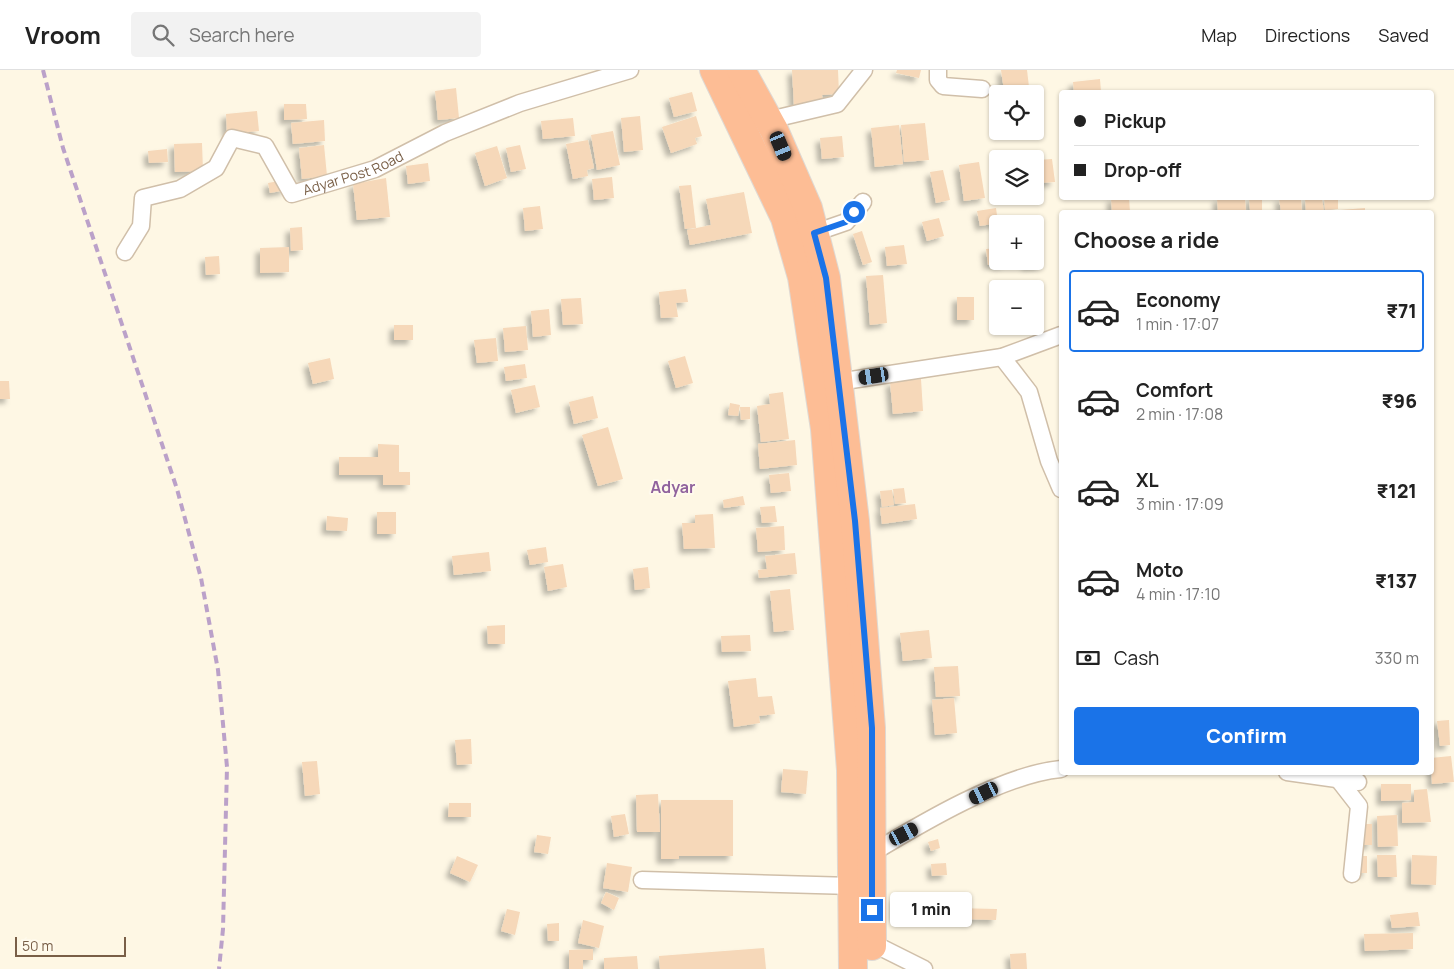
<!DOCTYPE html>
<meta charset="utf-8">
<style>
body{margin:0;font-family:Manrope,sans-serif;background:#f2f2f2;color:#222;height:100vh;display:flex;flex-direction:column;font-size:19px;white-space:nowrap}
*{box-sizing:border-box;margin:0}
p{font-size:16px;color:#767676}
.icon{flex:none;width:28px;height:28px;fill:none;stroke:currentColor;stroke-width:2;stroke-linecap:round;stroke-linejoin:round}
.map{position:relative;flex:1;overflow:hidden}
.side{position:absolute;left:1059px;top:140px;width:375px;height:565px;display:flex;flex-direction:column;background:#fff;border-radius:5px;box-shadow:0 1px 4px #0004}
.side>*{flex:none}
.banner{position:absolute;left:1059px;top:20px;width:375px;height:110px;border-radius:5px;box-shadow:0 1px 4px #0004;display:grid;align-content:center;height:110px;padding:0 15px;background:#fff}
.tools{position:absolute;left:989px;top:15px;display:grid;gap:10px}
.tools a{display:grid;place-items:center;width:55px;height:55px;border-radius:5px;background:#fff;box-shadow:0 1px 4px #0004;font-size:25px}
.scale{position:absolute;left:15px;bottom:12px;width:111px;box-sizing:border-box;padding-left:5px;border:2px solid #795f47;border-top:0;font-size:14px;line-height:18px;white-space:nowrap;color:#795f47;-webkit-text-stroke:4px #fffaec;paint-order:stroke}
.end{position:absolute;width:22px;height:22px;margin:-11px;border:6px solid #1a73e8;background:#fff;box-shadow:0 0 0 2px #fff}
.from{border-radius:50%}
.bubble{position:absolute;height:35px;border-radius:5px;background:#fff;box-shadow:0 1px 4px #0004;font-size:16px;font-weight:800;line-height:35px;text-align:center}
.car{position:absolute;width:15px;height:30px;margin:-15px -8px;border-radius:6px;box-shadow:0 0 4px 1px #0007;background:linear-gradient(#222 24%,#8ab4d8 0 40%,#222 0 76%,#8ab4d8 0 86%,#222 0)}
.banner b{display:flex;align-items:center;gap:18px;height:48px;font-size:19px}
.banner b+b{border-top:1px solid #e0e0e0}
.banner i{width:12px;height:12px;background:#222}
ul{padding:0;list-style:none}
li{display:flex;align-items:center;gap:15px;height:82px;margin:0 10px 8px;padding:0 5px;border:2px solid transparent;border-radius:5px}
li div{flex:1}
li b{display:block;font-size:19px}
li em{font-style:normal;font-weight:800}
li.active{border-color:#1a73e8}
li>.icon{width:45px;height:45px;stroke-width:1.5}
h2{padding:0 15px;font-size:22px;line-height:60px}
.pay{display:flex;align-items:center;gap:12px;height:55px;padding:0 15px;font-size:19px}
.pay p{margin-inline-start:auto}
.cta{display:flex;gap:10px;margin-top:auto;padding:10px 15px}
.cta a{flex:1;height:58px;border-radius:5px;background:#1a73e8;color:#fff;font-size:20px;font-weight:800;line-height:58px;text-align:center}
header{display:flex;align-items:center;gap:30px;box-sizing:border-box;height:70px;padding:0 25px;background:#fff;border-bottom:1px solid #e0e0e0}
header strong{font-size:24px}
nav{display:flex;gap:28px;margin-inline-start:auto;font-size:18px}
.search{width:350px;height:45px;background:#f2f2f2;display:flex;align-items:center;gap:12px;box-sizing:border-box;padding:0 18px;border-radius:5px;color:#767676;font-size:19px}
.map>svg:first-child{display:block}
</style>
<header>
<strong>Vroom</strong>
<div class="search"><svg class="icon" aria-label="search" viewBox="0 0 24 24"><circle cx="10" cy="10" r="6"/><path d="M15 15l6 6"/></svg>Search here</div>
<nav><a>Map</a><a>Directions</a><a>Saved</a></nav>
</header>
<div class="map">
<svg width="1454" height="899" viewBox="0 0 1454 899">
<defs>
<filter id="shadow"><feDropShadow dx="-4.5" dy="4.5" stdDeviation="2.5" flood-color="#0004"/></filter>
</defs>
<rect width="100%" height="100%" fill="#fef7e4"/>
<g fill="#f6d8b9" filter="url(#shadow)">
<path d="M792,0H838L839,24L822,25L823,34L794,36Z"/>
<path d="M897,0H921L919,8L896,3Z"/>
<path d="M1001,0H1027L1029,17L1004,20Z"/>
<path d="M1100,9L1101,22H1074L1073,12Z"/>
<path d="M456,18L459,48L438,50L435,21Z"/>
<path d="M692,22L697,41L674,47L669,28Z"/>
<path d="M284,34H306L307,49L284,50Z"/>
<path d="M257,41L259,61L227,64L226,44Z"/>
<path d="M640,46L643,80L624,82L621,48Z"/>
<path d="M696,46L702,66L695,68L697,74L671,83L662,57Z"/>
<path d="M573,48L575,66L543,69L541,51Z"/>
<path d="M324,50L325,71L293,74L291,53Z"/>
<path d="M925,53L929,90L904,92L901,55Z"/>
<path d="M899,55L903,94L875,97L871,58Z"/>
<path d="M613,61L620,95L597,100L591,65Z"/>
<path d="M842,66L844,87L822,89L820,68Z"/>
<path d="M588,70L594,98L587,100L588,106L573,109L566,74Z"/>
<path d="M202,73L203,101L175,102L174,74Z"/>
<path d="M324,75L327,106L302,109L299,78Z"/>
<path d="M520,75L526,99L511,102L506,78Z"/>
<path d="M497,76L507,108L485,116L475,83Z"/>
<path d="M167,79L168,92L149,93L148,81Z"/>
<path d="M1052,89L1055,112L1040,113L1038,90Z"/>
<path d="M979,92L985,128L964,131L959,95Z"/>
<path d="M428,93L430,111L408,114L406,96Z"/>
<path d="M943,100L950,130L936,133L930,102Z"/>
<path d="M612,107L614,128L594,130L592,109Z"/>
<path d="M386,108L390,147L357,150L353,114Z"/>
<path d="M284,110L286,120L270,123L268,113Z"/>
<path d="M691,115L696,158L685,159L679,116Z"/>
<path d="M744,122L752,163L690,175L687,160L711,155L706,129Z"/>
<path d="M1111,128H1129L1130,142H1112Z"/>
<path d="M1217,128H1245L1246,142H1218Z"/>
<path d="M1249,128H1262V140H1250Z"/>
<path d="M1279,128H1301L1302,142H1281Z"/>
<path d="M1305,128H1322L1324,142H1306Z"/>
<path d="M1324,128H1338V139L1325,140Z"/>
<path d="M540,136L543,159L525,161L523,138Z"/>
<path d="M996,138L998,153L980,156L977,141Z"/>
<path d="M1365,138V142H1341L1340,140Z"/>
<path d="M939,148L944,166L927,171L922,152Z"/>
<path d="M302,157L303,180L291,181L290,158Z"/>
<path d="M862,161L872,192L863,195L853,164Z"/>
<path d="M904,175L907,194L887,196L885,177Z"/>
<path d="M289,177V202L260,203V178Z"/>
<path d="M1035,177H1041V195L1026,196V191H1035Z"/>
<path d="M998,178V191H1005V194L988,195L986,179Z"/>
<path d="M219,186L220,204L206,205L205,187Z"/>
<path d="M883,205L887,253L870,255L866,206Z"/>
<path d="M686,219L688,232L676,233L678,247L661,248L659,222Z"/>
<rect x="957" y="227" width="17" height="23"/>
<path d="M581,228L583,254L563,255L561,229Z"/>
<path d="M549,239L551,265L533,267L531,241Z"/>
<rect x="394" y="255" width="19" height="15"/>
<path d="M526,256L528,280L505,282L503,258Z"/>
<path d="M496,268L498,291L477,293L474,270Z"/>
<path d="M685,286L693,313L676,318L668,291Z"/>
<path d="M330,288L334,309L313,314L308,293Z"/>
<path d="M525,294L527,308L506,311L504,297Z"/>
<path d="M921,309L923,341L893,344L890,312Z"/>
<path d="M0,311H9L10,329H0Z"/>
<path d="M535,315L540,337L516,343L511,320Z"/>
<path d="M783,322L789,369L761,372L757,336L770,334L769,324Z"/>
<path d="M593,326L598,348L574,354L569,332Z"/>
<path d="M730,333L740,335L738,346L728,345Z"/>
<path d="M740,337H750V349L741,350Z"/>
<path d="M608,357L623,409L598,416L582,365Z"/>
<path d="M795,370L797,395L760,399L758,374Z"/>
<path d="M378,374L399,375V402H410V415H383V405H339V387H378Z"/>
<path d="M789,403L791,421L771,423L769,405Z"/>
<path d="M904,418L906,433L895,434L893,419Z"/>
<path d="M892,420L894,435L882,437L880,421Z"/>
<path d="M743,426L745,435L724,438L723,430Z"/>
<path d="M915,434L917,449L882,454L880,438Z"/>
<path d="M775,436L777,452L762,453L760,437Z"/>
<rect x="377" y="442" width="19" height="22"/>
<path d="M713,444L715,478L684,479L682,453H695V445Z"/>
<path d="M327,446L348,448L347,461L326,460Z"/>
<path d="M784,456L785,480L758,482L756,458Z"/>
<path d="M546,477L548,492L530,495L527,480Z"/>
<path d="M489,482L491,501L454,505L452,486Z"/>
<path d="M795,483L797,504L759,508L758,500L767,499L765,486Z"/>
<path d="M563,494L567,517L548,521L544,497Z"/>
<path d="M648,497L650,518L635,520L633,499Z"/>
<path d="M790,519L794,560L774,562L770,521Z"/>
<path d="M505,555V574H488L487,556Z"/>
<path d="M929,560L932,588L903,591L900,563Z"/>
<path d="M750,565L751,581L722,582L721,566Z"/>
<path d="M958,596L960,626L936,627L934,597Z"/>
<path d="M756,608L758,627L772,626L775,644L759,646L760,653L734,657L728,611Z"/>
<path d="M954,628L957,663L935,665L932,630Z"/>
<path d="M1449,650L1450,675L1440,676L1437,651Z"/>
<path d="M471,669L472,694L457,695L455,670Z"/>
<path d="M1451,686L1454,712L1432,714L1431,688Z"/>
<path d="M317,691L320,724L305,726L302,692Z"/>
<path d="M783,699L808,701L806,724L781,722Z"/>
<path d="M1381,714H1411V730L1381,731Z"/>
<path d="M1427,719L1431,752L1402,753V733L1414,732V720Z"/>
<path d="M658,724L660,762H637L636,725Z"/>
<path d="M661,730H733V786H679V789H661Z"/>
<path d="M449,733H471V747H448Z"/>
<path d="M625,744L629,764L614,767L611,746Z"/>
<path d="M1397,745L1398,776L1378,777L1377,746Z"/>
<rect x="1361" y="754" width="11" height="21"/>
<path d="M537,765L551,767L548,784L534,782Z"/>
<path d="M938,769L940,778L931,781L928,772Z"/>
<path d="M1377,785H1396L1397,807H1378Z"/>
<path d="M1412,785L1437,786L1436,815L1411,814Z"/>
<path d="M457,786L478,795L470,812L450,803Z"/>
<path d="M1358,786H1367V803H1359Z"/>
<path d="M607,793L632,797L628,822L603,818Z"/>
<path d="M946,793L947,805L932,806L931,794Z"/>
<path d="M606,822L619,828L614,840L601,833Z"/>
<path d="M895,827L954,829V838L997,839L996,850L895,847Z"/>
<path d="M507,839L520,842L515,865L501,861Z"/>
<path d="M1418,842L1420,856L1392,858L1390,845Z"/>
<path d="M583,850L604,856L599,878L578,873Z"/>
<path d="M559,853V871H548L547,854Z"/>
<path d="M1413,863V879L1365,881L1364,864Z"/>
<path d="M764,878L766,899H660L659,886Z"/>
<path d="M593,879V890H583V899H569V880Z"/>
<path d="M1026,883L1027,899H1011L1010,884Z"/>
<path d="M637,886L638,899H604V888Z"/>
</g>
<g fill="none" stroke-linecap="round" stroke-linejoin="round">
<g stroke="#d0bfa9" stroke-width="19">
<g id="street">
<path d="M938,0V10L943,16L982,19"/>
<path d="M769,50L837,34L864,0"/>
<path d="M814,163L846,152L863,132"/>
<path id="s1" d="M125,182L141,156L143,128L180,119L216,98L232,68L265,76L292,124L375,99L445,63L520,33L630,0"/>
<path d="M1002,287L1029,322L1049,391L1061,419"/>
<path d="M838,312L1002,287L1061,265"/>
<path d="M1287,702L1358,712"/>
<path d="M1338,709L1359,736L1352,804"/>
<path d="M872,783C922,753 1004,704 1061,699"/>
<path d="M642,810L852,816"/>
<path d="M872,873L924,899"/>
</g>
</g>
<g stroke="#dfd9d3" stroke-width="30">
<g id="highway">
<path d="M714,0L785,148L802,207L825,359L851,700L853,899"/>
<path d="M741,0L774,60L808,138L826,208L855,451L871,658L872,876"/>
</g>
</g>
<use href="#street" stroke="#fff" stroke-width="16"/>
<use href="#highway" stroke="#fdbd95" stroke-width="28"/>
<path stroke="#bba1c9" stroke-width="4" stroke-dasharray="8 5" stroke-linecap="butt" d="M43,0L63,78L177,419L201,508L218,600L227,697L223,859L219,899"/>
</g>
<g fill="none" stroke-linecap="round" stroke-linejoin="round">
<path stroke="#1a73e8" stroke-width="6" d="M854,142L846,152L814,163L826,208L855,451L872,658V840"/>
</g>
<g text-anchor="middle" stroke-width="4" stroke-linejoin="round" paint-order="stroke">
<g font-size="14" fill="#795f47" stroke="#fffaec">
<text dy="5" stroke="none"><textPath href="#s1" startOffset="326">Adyar Post Road</textPath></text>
</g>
<g font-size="16" font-weight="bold" fill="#90629d" stroke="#fffaec">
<text x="673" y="423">Adyar</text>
</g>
</g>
</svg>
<div class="tools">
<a><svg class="icon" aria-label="locate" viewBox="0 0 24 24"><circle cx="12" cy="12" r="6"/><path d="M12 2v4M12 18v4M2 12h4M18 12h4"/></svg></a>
<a><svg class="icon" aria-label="layers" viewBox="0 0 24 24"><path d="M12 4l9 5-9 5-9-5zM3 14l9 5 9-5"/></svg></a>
<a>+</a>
<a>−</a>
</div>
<div class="scale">50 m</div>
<i class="end from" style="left:854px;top:142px"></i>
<i class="end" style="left:872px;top:840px"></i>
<div class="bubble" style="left:890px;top:822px;width:82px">1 min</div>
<i class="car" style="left:781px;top:76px;rotate:157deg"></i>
<i class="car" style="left:874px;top:306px;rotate:261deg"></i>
<i class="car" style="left:984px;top:723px;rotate:244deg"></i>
<i class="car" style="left:904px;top:764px;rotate:63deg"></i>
<div class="banner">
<b><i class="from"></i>Pickup</b>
<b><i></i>Drop-off</b>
</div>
<section class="side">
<h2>Choose a ride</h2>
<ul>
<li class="active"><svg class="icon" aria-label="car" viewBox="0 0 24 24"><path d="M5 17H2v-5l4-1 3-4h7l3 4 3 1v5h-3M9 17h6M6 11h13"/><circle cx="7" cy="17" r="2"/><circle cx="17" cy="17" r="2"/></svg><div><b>Economy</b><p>1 min · 17:07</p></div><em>₹71</em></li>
<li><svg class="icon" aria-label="car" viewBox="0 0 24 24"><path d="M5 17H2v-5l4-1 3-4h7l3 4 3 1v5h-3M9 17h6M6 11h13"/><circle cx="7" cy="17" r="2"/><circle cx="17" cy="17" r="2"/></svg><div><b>Comfort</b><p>2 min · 17:08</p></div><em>₹96</em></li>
<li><svg class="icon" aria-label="car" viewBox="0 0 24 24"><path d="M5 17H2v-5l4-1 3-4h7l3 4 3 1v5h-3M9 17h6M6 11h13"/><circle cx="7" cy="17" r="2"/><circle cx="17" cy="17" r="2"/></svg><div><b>XL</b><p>3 min · 17:09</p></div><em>₹121</em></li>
<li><svg class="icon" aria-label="car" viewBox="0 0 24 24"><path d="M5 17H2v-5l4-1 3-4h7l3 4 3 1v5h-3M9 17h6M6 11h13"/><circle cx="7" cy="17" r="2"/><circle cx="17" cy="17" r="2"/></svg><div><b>Moto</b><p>4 min · 17:10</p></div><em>₹137</em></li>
</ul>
<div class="pay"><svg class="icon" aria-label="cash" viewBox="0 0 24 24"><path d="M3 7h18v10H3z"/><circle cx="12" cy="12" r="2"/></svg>Cash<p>330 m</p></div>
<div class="cta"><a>Confirm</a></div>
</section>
</div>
